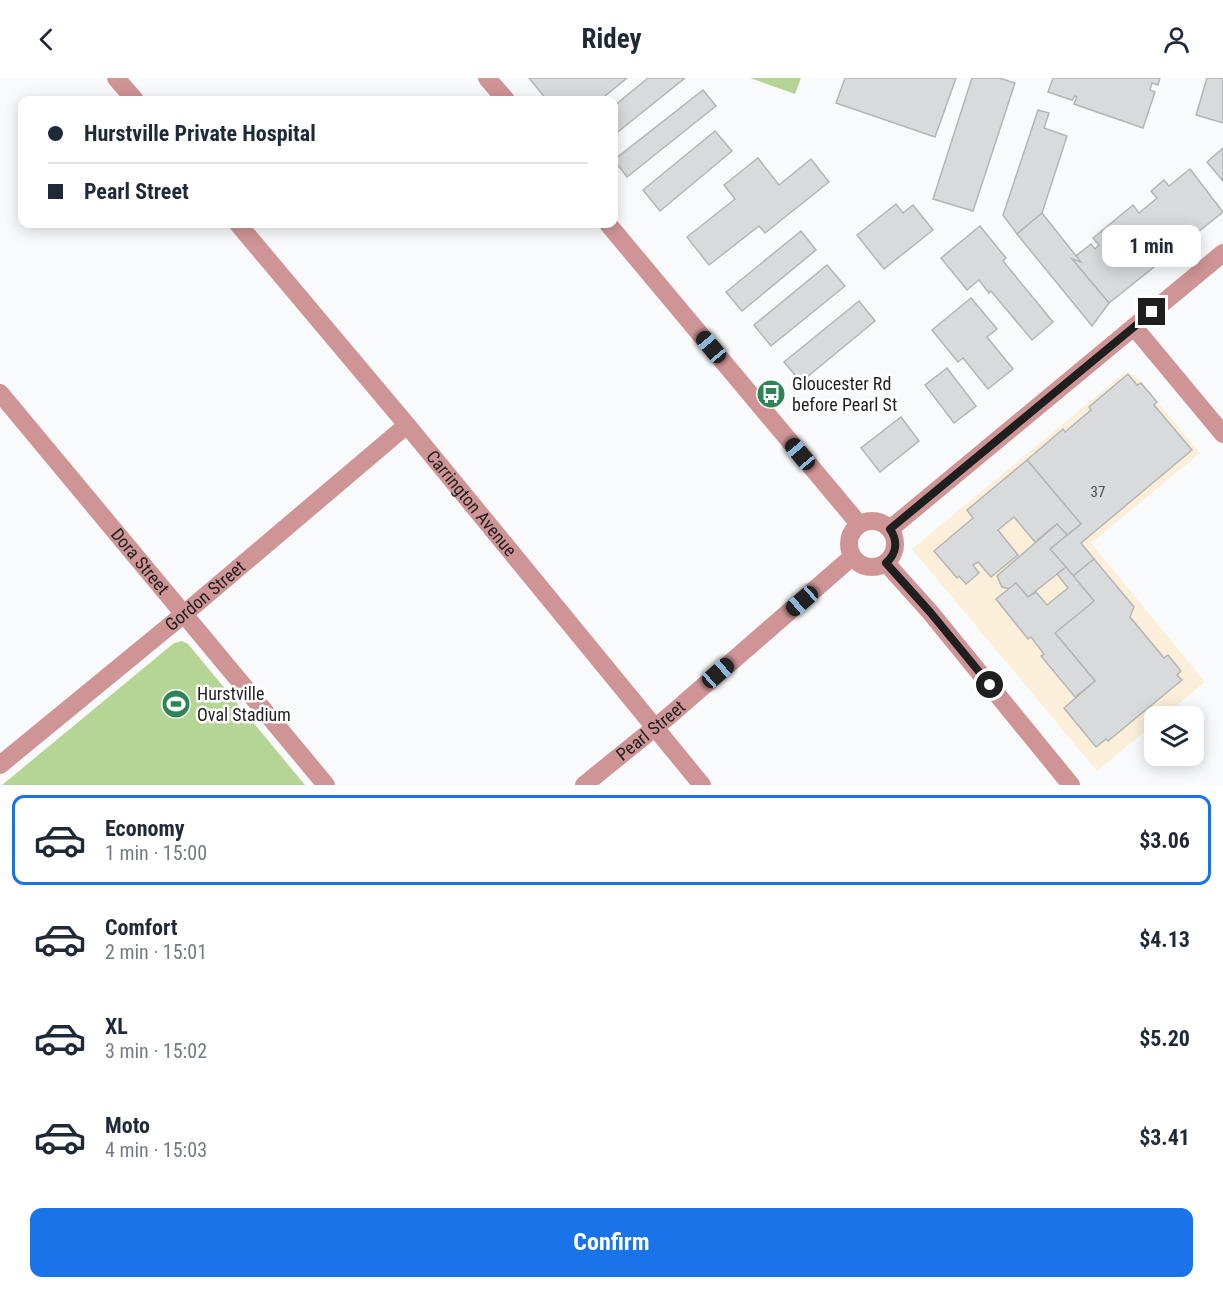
<!DOCTYPE html>
<meta charset="utf-8">
<style>
body{margin:0;font-family:"Roboto Condensed",sans-serif;background:#f2f2f3;color:#1f2937;height:100vh;display:flex;flex-direction:column;font-size:22px;white-space:nowrap}
*{box-sizing:border-box;margin:0}
p{font-size:20px;color:#747a83}
.icon{flex:none;width:33px;height:33px;fill:none;stroke:currentColor;stroke-width:2;stroke-linecap:round;stroke-linejoin:round}
.map{position:relative;height:707px;overflow:hidden}
.sheet{display:flex;flex-direction:column;background:#fff;flex:1}
.sheet>*{flex:none}
.banner{position:absolute;left:18px;top:18px;width:600px;height:132px;border-radius:12px;box-shadow:0 3px 15px #0003;display:grid;align-content:center;height:132px;padding:0 30px;background:#fff}
.controls{position:absolute;left:1144px;top:628px;display:grid;gap:12px}
.controls a{display:grid;place-items:center;width:60px;height:60px;border-radius:12px;background:#fff;box-shadow:0 3px 15px #0003;font-size:30px}
.end{position:absolute;width:27px;height:27px;margin:-14px;border:8px solid #1f1f1f;background:#fff;box-shadow:0 0 0 3px #fff}
.from{border-radius:50%}
.bubble{position:absolute;height:42px;border-radius:12px;background:#fff;box-shadow:0 3px 15px #0003;font-size:20px;font-weight:700;line-height:42px;text-align:center}
.car{position:absolute;width:18px;height:36px;margin:-18px -9px;border-radius:8px;box-shadow:0 0 4px 2px #0007;background:linear-gradient(#222 24%,#8ab4d8 0 40%,#222 0 76%,#8ab4d8 0 86%,#222 0)}
.banner b{display:flex;align-items:center;gap:21px;height:57px;font-size:22px}
.banner b+b{border-top:2px solid #e0e1e3}
.banner i{width:15px;height:15px;background:#1f2937}
ul{padding:10px 0 0;list-style:none}
li{display:flex;align-items:center;gap:18px;height:90px;margin:0 12px 9px;padding:0 18px;border:3px solid transparent;border-radius:12px}
li div{flex:1}
li b{display:block;font-size:22px}
li em{font-style:normal;font-weight:700}
li.current{border-color:#1a73e8}
li>.icon{width:54px;height:54px;stroke-width:1.5}
.action{display:flex;gap:12px;margin-top:auto;padding:12px 30px}
.action a{flex:1;height:69px;border-radius:12px;background:#1a73e8;color:#fff;font-size:24px;font-weight:700;line-height:69px;text-align:center}
header{display:flex;justify-content:space-between;align-items:center;height:78px;padding:0 30px;background:#fff;font-size:27px;font-weight:700}
.map>svg:first-child{display:block}
</style>
<header><svg class="icon" aria-label="back" viewBox="0 0 24 24"><path d="M15 5l-7 7 7 7"/></svg>Ridey<svg class="icon" aria-label="person" viewBox="0 0 24 24"><circle cx="12" cy="8" r="4"/><path d="M4 21q1-7 8-7t8 7"/></svg></header>
<div class="map">
<svg width="1223" height="707" viewBox="0 0 1223 707">
<rect width="100%" height="100%" fill="#f9fafb"/>
<path fill="#fbefda" d="M1123,296L1135,297L1200,375L1091,465L1205,604L1163,639H1155V645L1097,693L912,471Z"/>
<g fill="#b5d594">
<path d="M750,0H801L795,16Z"/>
<path d="M182,563L188,566L305,707H2L174,565Z"/>
</g>
<g fill="#d9dadb" stroke="#b4b5b6" stroke-width="1.5">
<path d="M529,0H627L600,22H547Z"/>
<path d="M648,0H685L614,57V28Z"/>
<path d="M845,0H956L935,59L836,25Z"/>
<path d="M972,0H999L1015,5L973,133L933,121Z"/>
<path d="M1053,0H1160L1158,7L1152,5L1150,12L1155,14L1143,50L1074,26L1077,19L1075,18L1072,22L1048,14Z"/>
<path d="M1207,0H1223V45L1196,37Z"/>
<path d="M703,12L716,28L627,99L614,82Z"/>
<path d="M1038,32L1049,35L1044,50L1067,58L1042,135L1017,156L1003,137Z"/>
<path d="M715,53L732,73L660,133L643,112Z"/>
<path d="M1223,70V103L1207,84Z"/>
<path d="M758,80L779,107L811,81L829,104L765,155L759,148L709,187L687,159L735,121L724,107Z"/>
<path d="M1190,91L1223,134L1109,225L1072,181L1091,166L1095,171L1099,167L1093,160L1133,127L1139,135L1157,120L1151,113L1164,102L1169,108Z"/>
<path d="M896,126L903,135L913,127L933,152L884,191L857,157Z"/>
<path d="M1042,135L1081,184L1072,181L1109,225L1092,248L1017,156Z"/>
<path d="M980,148L1006,180L1003,183L1053,244L1032,262L991,213L989,215L979,202L967,212L941,180Z"/>
<path d="M801,153L816,172L742,233L726,214Z"/>
<path d="M827,187L845,208L771,268L754,247Z"/>
<path d="M971,220L997,251L987,259L1013,291L988,311L963,280L958,284L932,252Z"/>
<path d="M859,223L875,243L801,304L784,284Z"/>
<path d="M947,290L976,328L954,345L925,307Z"/>
<path d="M1128,296L1137,307L1141,305L1157,324L1154,327L1192,372L1081,465L1094,481L1073,498L1050,471L1081,446L1027,382L1063,351L1065,354L1091,332L1089,329Z"/>
<path d="M901,339L919,363L880,394L861,370Z"/>
<path d="M1027,382L1081,446L1067,457L1057,446L1035,464L1014,439L998,452L1018,477L991,499L978,484L973,487L979,495L966,506L959,498L957,500L934,473L973,440L967,432Z"/>
<path d="M1057,446L1067,457L1050,471L1066,489L1028,519L1016,505L1009,511L1002,509L997,498Z"/>
<path d="M1094,481L1134,529L1130,539L1164,580L1168,577L1181,593L1177,597L1182,602L1108,663L1106,661L1096,669L1064,630L1095,603L1055,555L1094,523L1073,498Z"/>
<path d="M1066,489L1094,523L1055,555L1095,603L1075,619L1041,578L1044,576L1031,559L1028,561L996,521L1016,505L1028,519L1036,514L1047,527L1068,510L1057,496Z"/>
</g>
<g fill="none" stroke-linecap="round" stroke-linejoin="round">
<g stroke="#cf9496" stroke-width="18">
<path d="M116,0L135,22"/>
<path d="M487,0L506,22"/>
<path id="s1" d="M238,146L407,347L702,707"/>
<path d="M608,146L859,446"/>
<path d="M1134,249L1223,356"/>
<path id="s2" d="M0,315L326,707"/>
<circle cx="872" cy="466" r="23"/>
<path d="M890,451L1223,175"/>
<path d="M886,485L930,534L1071,707"/>
<path id="s3" d="M0,687L184,536L407,347"/>
<path id="s4" d="M584,707L668,639L852,479"/>
</g>
</g>
<g fill="none" stroke-linecap="round" stroke-linejoin="round">
<path stroke="#1f1f1f" stroke-width="8" d="M990,607L930,534L886,485C897,475 898,463 890,451L1152,234"/>
</g>
<defs>
<g id="bus-disc" transform="scale(1.5)"><circle r="9.5" fill="#2e8457" stroke="#fff"/><path d="M-5-6H5V4H4V6H2V4H-2V6H-4V4H-5ZM-3.5-4V0h7V-4ZM-3.5 1.2v1.5H-2V1.2ZM2 1.2v1.5H3.5V1.2Z" fill="#fff"/></g>
<g id="stadium-disc" transform="scale(1.5)"><circle r="9.5" fill="#2e8457" stroke="#fff"/><path d="M0-5a6.5 5 0 1 0 0 10a6.5 5 0 1 0 0-10ZM-3.5-1.8h7v3.6h-7Z" fill="#fff"/></g>
</defs>
<g fill-rule="evenodd">
<use href="#bus-disc" x="771" y="316"/>
<use href="#stadium-disc" x="176" y="626"/>
</g>
<g text-anchor="middle" stroke-width="5" stroke-linejoin="round" paint-order="stroke">
<g font-size="15" fill="#4e4e4e">
<text x="1098" y="419">37</text>
</g>
<g font-size="18" fill="#1f1f1f" stroke="#fff" text-anchor="start">
<text x="792" y="312">Gloucester Rd<tspan x="792" dy="21">before Pearl St</tspan></text>
<text x="197" y="622">Hurstville<tspan x="197" dy="21">Oval Stadium</tspan></text>
</g>
<g font-size="18" fill="#1f1f1f" stroke="#fff">
<text dy="6" stroke="none"><textPath href="#s1" startOffset="364">Carrington Avenue</textPath></text>
<text dy="6" stroke="none"><textPath href="#s2" startOffset="219">Dora Street</textPath></text>
<text dy="6" stroke="none"><textPath href="#s3" startOffset="266">Gordon Street</textPath></text>
<text dy="6" stroke="none"><textPath href="#s4" startOffset="86">Pearl Street</textPath></text>
</g>
</g>
</svg>
<div class="controls">
<a><svg class="icon" aria-label="layers" viewBox="0 0 24 24"><path d="M12 4l9 5-9 5-9-5zM3 14l9 5 9-5"/></svg></a>
</div>
<i class="end from" style="left:990px;top:607px"></i>
<i class="end" style="left:1152px;top:234px"></i>
<div class="bubble" style="left:1102px;top:147px;width:99px">1 min</div>
<i class="car" style="left:711px;top:269px;rotate:320deg"></i>
<i class="car" style="left:800px;top:376px;rotate:320deg"></i>
<i class="car" style="left:802px;top:523px;rotate:229deg"></i>
<i class="car" style="left:718px;top:595px;rotate:49deg"></i>
<div class="banner">
<b><i class="from"></i>Hurstville Private Hospital</b>
<b><i></i>Pearl Street</b>
</div>
</div>
<section class="sheet">
<ul>
<li class="current"><svg class="icon" aria-label="car" viewBox="0 0 24 24"><path d="M5 17H2v-5l4-1 3-4h7l3 4 3 1v5h-3M9 17h6M6 11h13"/><circle cx="7" cy="17" r="2"/><circle cx="17" cy="17" r="2"/></svg><div><b>Economy</b><p>1 min · 15:00</p></div><em>$3.06</em></li>
<li><svg class="icon" aria-label="car" viewBox="0 0 24 24"><path d="M5 17H2v-5l4-1 3-4h7l3 4 3 1v5h-3M9 17h6M6 11h13"/><circle cx="7" cy="17" r="2"/><circle cx="17" cy="17" r="2"/></svg><div><b>Comfort</b><p>2 min · 15:01</p></div><em>$4.13</em></li>
<li><svg class="icon" aria-label="car" viewBox="0 0 24 24"><path d="M5 17H2v-5l4-1 3-4h7l3 4 3 1v5h-3M9 17h6M6 11h13"/><circle cx="7" cy="17" r="2"/><circle cx="17" cy="17" r="2"/></svg><div><b>XL</b><p>3 min · 15:02</p></div><em>$5.20</em></li>
<li><svg class="icon" aria-label="car" viewBox="0 0 24 24"><path d="M5 17H2v-5l4-1 3-4h7l3 4 3 1v5h-3M9 17h6M6 11h13"/><circle cx="7" cy="17" r="2"/><circle cx="17" cy="17" r="2"/></svg><div><b>Moto</b><p>4 min · 15:03</p></div><em>$3.41</em></li>
</ul>
<div class="action"><a>Confirm</a></div>
</section>
